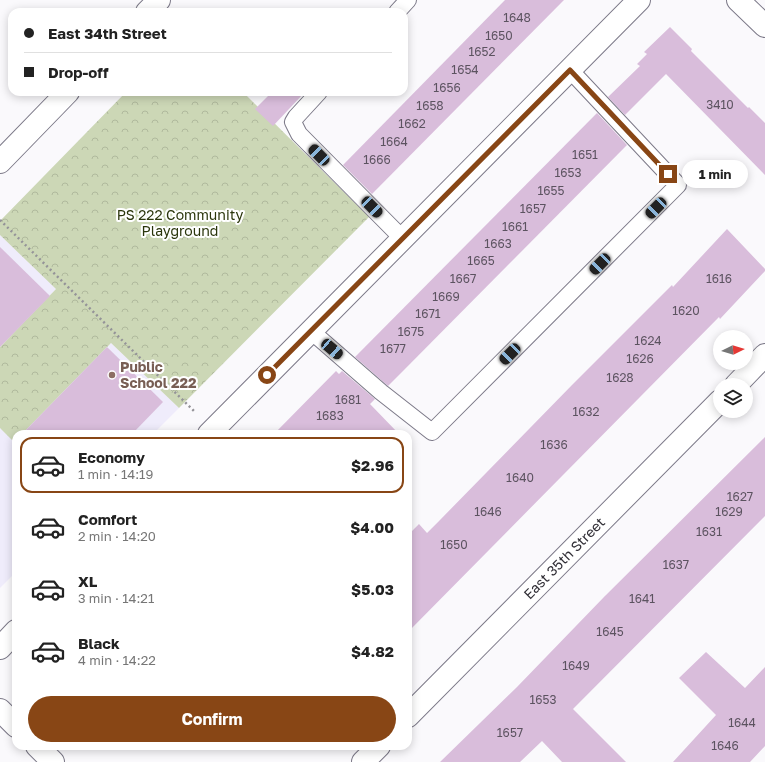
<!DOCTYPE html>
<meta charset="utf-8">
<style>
body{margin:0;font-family:"Golos Text",sans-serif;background:#f6f6f6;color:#222;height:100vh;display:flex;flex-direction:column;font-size:15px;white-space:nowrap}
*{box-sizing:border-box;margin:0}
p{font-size:13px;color:#767676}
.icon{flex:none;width:22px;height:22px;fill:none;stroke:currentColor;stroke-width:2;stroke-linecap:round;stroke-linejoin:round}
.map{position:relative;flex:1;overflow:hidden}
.details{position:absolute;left:12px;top:430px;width:400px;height:320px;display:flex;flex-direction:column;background:#fff;border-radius:12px;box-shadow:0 2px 10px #0003}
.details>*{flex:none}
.top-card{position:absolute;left:8px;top:8px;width:400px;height:88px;border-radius:12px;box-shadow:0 2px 10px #0003;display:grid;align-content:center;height:88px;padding:0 16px;background:#fff}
.needle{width:26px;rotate:85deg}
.tools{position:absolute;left:713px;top:330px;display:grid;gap:8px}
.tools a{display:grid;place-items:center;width:40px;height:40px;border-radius:50%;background:#fff;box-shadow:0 2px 10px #0003;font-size:20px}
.end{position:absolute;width:18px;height:18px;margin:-9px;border:5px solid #884615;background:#fff;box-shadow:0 0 0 2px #fff}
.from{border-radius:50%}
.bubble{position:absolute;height:28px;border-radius:14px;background:#fff;box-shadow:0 2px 10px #0003;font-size:13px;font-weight:700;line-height:28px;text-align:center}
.car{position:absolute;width:12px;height:24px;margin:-12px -6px;border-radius:5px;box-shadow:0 0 3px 1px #0007;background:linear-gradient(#222 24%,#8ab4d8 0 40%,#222 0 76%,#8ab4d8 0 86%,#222 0)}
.top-card b{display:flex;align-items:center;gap:14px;height:38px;font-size:15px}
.top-card b+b{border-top:1px solid #e0e0e0}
.top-card i{width:10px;height:10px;background:#222}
ul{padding:7px 0 0;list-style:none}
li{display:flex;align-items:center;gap:12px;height:56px;margin:0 8px 6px;padding:0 8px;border:2px solid transparent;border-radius:12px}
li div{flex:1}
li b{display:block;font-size:15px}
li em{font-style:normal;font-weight:700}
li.current{border-color:#884615}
li>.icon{width:36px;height:36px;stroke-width:1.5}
.cta{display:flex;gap:8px;margin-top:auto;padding:8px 16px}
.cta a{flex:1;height:46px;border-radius:24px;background:#884615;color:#fff;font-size:16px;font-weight:700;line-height:46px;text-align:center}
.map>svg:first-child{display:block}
</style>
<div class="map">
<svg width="765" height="762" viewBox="0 0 765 762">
<defs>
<pattern id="park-crowns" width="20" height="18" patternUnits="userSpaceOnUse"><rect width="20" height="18" fill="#ccd7b6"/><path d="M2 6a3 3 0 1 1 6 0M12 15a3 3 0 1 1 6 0" fill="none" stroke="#b0b99d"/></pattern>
</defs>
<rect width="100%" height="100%" fill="#faf9fc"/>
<g fill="#efecfb">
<path d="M0,235L56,289L0,347Z"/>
<path d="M111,343L179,408L153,434H22Z"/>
<path d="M0,428L14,441L16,440V572L0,588Z"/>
</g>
<path fill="url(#park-crowns)" d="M126,92H243L369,217L179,408L111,343L22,434H16V440L14,442L0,428V347L56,289L0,235V221Z"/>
<g fill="#d9bddb">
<path d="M505,0H564L372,194L343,165Z"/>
<path d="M670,27L692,49L691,51L748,108L749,107L765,123V175L666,74L625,115L608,97L640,66L637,64L647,54L644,52Z"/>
<path d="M272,92H305L273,126L255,109Z"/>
<path d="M597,113L627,145L401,373L388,386L355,357Z"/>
<path d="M727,229L765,269V271L720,319L719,317L408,632V535L419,524L427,533L440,520L572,385L672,285L673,287Z"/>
<path d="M0,247L50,296L0,347Z"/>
<path d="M107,347L163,402L132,434H22Z"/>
<path d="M336,371L339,374L342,371L375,399L370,404L399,434H274Z"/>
<path d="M765,437V516L573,709L626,762H562L542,741L520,762H440L517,687L604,597Z"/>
<path d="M706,652L745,688L765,667V746L750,762H673L716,715L679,678Z"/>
</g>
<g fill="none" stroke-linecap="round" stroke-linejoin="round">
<g stroke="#7c7988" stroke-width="18">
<g id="service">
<path d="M397,12L408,0"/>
<path d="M319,92L296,117L293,122L299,134L402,238"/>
<path d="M311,331L381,392L432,432L678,185L570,70"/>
</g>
</g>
<g stroke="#7c7988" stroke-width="24">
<g id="minor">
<path d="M738,0L765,26"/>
<path d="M147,12L159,0"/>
<path d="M0,162L68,92"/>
<path d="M736,385L765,355"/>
<path d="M209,434L639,0"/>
<path d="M0,648L16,631"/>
<path d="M0,710L16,726"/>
<path id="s1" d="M408,716L720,401"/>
<path d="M37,746L53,762"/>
<path d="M363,762L379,746"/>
</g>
</g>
<path stroke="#949398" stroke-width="2.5" stroke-dasharray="2 3" stroke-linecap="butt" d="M0,220L195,412"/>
<use href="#service" stroke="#fff" stroke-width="16"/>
<use href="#minor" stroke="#fff" stroke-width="22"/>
</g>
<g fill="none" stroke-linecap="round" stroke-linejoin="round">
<path stroke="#884615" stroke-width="5" d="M267,375L570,70L668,174"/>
</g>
<circle fill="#8d6e63" stroke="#fff" stroke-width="1.5" cx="112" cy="375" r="4"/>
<g text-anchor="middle" stroke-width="4" stroke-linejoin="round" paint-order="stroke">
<g font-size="12" fill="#5c5360">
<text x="517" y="22">1648</text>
<text x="499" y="40">1650</text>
<text x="482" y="56">1652</text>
<text x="465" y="74">1654</text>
<text x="447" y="92">1656</text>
<text x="720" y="109">3410</text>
<text x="430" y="110">1658</text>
<text x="412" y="128">1662</text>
<text x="394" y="146">1664</text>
<text x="585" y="159">1651</text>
<text x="377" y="164">1666</text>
<text x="568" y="177">1653</text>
<text x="551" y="195">1655</text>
<text x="533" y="213">1657</text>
<text x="515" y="231">1661</text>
<text x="498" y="248">1663</text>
<text x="481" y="265">1665</text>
<text x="463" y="283">1667</text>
<text x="719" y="283">1616</text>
<text x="446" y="301">1669</text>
<text x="686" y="315">1620</text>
<text x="428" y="318">1671</text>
<text x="411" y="336">1675</text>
<text x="648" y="345">1624</text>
<text x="393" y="353">1677</text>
<text x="640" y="363">1626</text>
<text x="620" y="382">1628</text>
<text x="348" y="404">1681</text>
<text x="586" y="416">1632</text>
<text x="330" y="420">1683</text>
<text x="554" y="449">1636</text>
<text x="520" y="482">1640</text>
<text x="740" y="501">1627</text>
<text x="488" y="516">1646</text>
<text x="729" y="516">1629</text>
<text x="709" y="536">1631</text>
<text x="454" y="549">1650</text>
<text x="676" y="569">1637</text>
<text x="642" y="603">1641</text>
<text x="610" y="636">1645</text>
<text x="576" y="670">1649</text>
<text x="543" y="704">1653</text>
<text x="742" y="727">1644</text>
<text x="510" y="737">1657</text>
<text x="725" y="750">1646</text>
</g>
<g font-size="14" fill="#2a350b" stroke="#fff">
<text x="180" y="220">PS 222 Community<tspan x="180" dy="16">Playground</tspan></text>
</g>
<g font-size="14" font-weight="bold" fill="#785e54" stroke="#fff" text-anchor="start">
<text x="120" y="372">Public<tspan x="120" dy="16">School 222</tspan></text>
</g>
<g font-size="14" fill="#323037" stroke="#fff">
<text dy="5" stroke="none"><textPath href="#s1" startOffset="222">East 35th Street</textPath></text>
</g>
</g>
</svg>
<div class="tools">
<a><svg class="needle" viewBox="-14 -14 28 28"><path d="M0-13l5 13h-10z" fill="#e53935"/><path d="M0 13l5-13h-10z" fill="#767676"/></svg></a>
<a><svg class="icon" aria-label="layers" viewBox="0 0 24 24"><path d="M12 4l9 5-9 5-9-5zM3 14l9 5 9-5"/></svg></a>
</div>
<i class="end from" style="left:267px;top:375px"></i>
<i class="end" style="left:668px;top:174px"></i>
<div class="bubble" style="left:682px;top:160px;width:66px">1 min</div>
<i class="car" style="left:319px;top:155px;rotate:315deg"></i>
<i class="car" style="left:372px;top:207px;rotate:135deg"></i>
<i class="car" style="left:656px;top:208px;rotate:225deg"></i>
<i class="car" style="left:600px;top:264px;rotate:225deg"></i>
<i class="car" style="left:332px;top:349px;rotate:131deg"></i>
<i class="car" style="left:510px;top:354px;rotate:225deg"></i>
<div class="top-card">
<b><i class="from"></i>East 34th Street</b>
<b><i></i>Drop-off</b>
</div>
<section class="details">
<ul>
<li class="current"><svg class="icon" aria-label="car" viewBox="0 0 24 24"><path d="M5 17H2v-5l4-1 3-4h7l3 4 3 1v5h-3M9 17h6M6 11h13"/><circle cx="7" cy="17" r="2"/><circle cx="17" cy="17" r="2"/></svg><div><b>Economy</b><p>1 min · 14:19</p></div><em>$2.96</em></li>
<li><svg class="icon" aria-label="car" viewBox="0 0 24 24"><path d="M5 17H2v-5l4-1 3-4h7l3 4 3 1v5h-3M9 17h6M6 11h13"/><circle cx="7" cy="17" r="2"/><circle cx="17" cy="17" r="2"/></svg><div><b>Comfort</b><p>2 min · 14:20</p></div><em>$4.00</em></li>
<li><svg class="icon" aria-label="car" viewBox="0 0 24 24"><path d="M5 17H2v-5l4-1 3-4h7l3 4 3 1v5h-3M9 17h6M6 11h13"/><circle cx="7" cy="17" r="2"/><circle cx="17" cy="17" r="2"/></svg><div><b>XL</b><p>3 min · 14:21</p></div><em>$5.03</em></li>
<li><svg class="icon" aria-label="car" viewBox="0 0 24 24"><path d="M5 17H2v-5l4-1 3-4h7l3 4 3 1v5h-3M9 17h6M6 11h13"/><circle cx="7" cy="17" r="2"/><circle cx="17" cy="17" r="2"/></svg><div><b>Black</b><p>4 min · 14:22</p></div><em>$4.82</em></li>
</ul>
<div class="cta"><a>Confirm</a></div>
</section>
</div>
